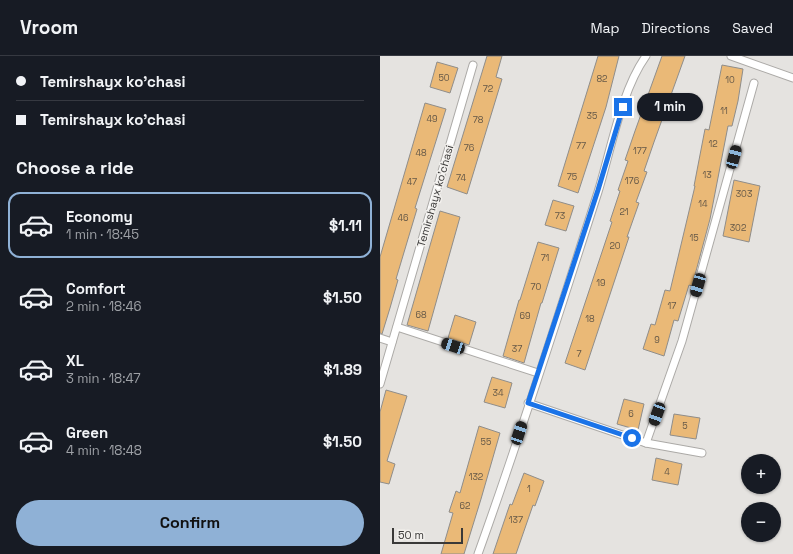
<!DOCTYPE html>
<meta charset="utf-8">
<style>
body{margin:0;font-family:"Space Grotesk",sans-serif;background:#242831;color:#f1f3f6;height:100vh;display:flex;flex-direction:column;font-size:15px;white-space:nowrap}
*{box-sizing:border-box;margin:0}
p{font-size:13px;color:#9ea1a6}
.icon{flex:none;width:22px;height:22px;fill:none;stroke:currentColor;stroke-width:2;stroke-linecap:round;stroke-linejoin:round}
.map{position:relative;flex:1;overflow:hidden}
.side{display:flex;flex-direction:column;background:#171b24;width:380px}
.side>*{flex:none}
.hud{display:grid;align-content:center;height:88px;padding:0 16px;background:#171b24}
.buttons{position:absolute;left:361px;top:398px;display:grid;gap:8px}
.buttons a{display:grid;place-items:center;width:40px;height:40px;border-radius:50%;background:#171b24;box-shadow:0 1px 3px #0004;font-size:20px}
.scale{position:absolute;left:12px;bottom:10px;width:71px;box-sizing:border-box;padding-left:4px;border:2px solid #3a3938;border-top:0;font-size:11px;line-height:14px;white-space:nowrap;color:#3a3938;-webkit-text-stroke:3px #f2f0ed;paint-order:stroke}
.end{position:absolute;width:18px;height:18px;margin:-9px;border:5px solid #1a73e8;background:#fff;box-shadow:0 0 0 2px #fff}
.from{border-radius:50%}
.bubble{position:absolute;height:28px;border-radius:14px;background:#171b24;box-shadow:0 1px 3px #0004;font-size:13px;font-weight:600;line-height:28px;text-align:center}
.car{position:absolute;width:12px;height:24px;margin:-12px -6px;border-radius:5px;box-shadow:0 0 3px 1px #0007;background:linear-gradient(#222 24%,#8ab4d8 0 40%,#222 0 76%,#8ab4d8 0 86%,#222 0)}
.hud b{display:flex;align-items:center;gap:14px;height:38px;font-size:15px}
.hud b+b{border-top:1px solid #363941}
.hud i{width:10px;height:10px;background:#f1f3f6}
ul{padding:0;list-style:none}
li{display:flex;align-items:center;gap:12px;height:66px;margin:0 8px 6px;padding:0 8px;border:2px solid transparent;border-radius:12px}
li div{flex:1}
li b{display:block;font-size:15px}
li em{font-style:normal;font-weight:600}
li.current{border-color:#8fb1d6}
li>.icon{width:36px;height:36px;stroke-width:1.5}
h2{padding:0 16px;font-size:18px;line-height:48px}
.cta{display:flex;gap:8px;margin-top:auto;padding:8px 16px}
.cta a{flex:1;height:46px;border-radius:24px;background:#8fb1d6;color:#111;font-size:16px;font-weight:600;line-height:46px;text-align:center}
header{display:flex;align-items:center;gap:24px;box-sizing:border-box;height:56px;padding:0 20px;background:#171b24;border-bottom:1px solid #363941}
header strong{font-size:19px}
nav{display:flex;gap:22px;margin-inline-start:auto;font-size:14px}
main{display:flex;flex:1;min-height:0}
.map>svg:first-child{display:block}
</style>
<header>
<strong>Vroom</strong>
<nav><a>Map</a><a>Directions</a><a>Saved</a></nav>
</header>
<main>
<section class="side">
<div class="hud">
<b><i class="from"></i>Temirshayx ko'chasi</b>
<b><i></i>Temirshayx ko'chasi</b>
</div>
<h2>Choose a ride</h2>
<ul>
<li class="current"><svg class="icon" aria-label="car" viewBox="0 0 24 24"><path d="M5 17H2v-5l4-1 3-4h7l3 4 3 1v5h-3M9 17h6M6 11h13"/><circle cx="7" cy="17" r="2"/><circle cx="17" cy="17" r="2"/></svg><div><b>Economy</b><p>1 min · 18:45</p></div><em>$1.11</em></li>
<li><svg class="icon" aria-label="car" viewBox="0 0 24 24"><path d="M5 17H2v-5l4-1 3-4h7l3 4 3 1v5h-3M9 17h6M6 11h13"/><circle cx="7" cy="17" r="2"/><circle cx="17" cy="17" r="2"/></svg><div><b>Comfort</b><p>2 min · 18:46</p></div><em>$1.50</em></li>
<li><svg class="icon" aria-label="car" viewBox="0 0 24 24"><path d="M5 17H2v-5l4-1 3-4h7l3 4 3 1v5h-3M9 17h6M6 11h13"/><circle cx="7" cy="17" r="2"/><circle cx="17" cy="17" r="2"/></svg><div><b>XL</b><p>3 min · 18:47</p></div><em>$1.89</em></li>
<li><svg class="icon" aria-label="car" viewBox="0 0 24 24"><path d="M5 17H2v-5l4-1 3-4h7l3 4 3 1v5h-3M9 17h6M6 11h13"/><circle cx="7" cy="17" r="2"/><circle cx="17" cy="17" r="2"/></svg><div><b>Green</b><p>4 min · 18:48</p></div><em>$1.50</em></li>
</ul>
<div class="cta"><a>Confirm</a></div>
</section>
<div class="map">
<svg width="413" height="498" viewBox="0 0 413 498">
<rect width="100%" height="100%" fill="#e5e3e0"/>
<g fill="#eab977" stroke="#8f8d8a">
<path d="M107,0H122L116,21L122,23L87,138L67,131Z"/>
<path d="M218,0H239L226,51L198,137L178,130Z"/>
<path d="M282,0H305L274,86L264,115L267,116L256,146L259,147L247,181H249L205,314L185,307L232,166L230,165L240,135L238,134L248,105L245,104L255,75Z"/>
<path d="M57,6L78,12L70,37L50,31Z"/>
<path d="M342,9L363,13L358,45L352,70H348L330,163L312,230L309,229L298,265L294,264L284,300L263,293L271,268L275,269L285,234L290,235L315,130H314L325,73L329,74Z"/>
<path d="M45,47L66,53L35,152L37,153L16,223L18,224L10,252L2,278L0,277V201Z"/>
<path d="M354,124L380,130L369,186L343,180Z"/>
<path d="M173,144L194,150L186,175L165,169Z"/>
<path d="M60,155L80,161L48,275L27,269Z"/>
<path d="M158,186L179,192L162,247H161L144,307L123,300L139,244H140Z"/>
<path d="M75,259L96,266L89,289L68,282Z"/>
<path d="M112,321L132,327L125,352L104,346Z"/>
<path d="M6,334L27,340L7,405L15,408L9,428L0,426V356Z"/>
<path d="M244,343L264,348L258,374L237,368Z"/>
<path d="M294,358L320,362L316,383L290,379Z"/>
<path d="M99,370L120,377L101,443L84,498H61L73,457L69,456L76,435L80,437Z"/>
<path d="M276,402L302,408L298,429L272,424Z"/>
<path d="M144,417L164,425L155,450L153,449L136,498H113L130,448L132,449Z"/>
</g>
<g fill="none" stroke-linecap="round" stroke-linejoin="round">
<g stroke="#acaaa7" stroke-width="9">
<g id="street">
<path d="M351,0L413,22"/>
<path d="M17,271L158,317"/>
<path d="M0,282L12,286"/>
<path d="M0,328L93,9"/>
<path d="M148,347L266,387L322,397"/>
<path d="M266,387L302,285L374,27"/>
<path d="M98,498C141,379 179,257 218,136C231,94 241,35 266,0"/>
</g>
</g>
<use href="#street" stroke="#fff" stroke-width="7"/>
</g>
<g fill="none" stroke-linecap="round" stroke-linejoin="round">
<path stroke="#1a73e8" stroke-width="5" d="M243,51L218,134L148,347L252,382"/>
</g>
<g text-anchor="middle" stroke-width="3" stroke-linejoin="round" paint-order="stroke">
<g font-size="9" fill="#665948">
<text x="64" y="25">50</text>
<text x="222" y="26">82</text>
<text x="350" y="27">10</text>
<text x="108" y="36">72</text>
<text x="344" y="58">11</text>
<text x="212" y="63">35</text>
<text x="52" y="66">49</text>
<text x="98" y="67">78</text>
<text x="333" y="91">12</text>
<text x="201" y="93">77</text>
<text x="89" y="95">76</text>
<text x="260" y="98">177</text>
<text x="41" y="100">48</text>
<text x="327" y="122">13</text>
<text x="192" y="124">75</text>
<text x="81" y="125">74</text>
<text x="252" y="128">176</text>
<text x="32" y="129">47</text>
<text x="364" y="141">303</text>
<text x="323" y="151">14</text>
<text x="244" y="159">21</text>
<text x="180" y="163">73</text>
<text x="23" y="165">46</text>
<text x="358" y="175">302</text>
<text x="314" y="185">15</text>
<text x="235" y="193">20</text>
<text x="165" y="205">71</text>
<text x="221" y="230">19</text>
<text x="156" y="234">70</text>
<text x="292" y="253">17</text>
<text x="41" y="262">68</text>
<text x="145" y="263">69</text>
<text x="210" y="266">18</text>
<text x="277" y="287">9</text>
<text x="137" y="296">37</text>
<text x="199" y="301">7</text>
<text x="118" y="340">34</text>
<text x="251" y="361">6</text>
<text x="305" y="373">5</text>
<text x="106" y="389">55</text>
<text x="287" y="419">4</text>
<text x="96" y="424">132</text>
<text x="149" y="436">1</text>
<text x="85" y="453">62</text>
<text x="136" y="467">137</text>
</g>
<g font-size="11" fill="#3a3938" stroke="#f2f0ed">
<text transform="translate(55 140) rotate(-74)" y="4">Temirshayx ko'chasi</text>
</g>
</g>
</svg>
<div class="buttons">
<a>+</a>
<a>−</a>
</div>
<div class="scale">50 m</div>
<i class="end from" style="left:252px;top:382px"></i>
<i class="end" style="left:243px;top:51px"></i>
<div class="bubble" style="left:257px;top:37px;width:66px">1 min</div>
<i class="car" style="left:354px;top:101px;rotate:15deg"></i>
<i class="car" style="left:318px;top:229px;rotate:196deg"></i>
<i class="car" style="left:73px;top:290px;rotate:288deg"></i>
<i class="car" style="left:277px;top:358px;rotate:200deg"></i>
<i class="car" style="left:139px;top:377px;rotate:18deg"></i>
</div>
</main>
